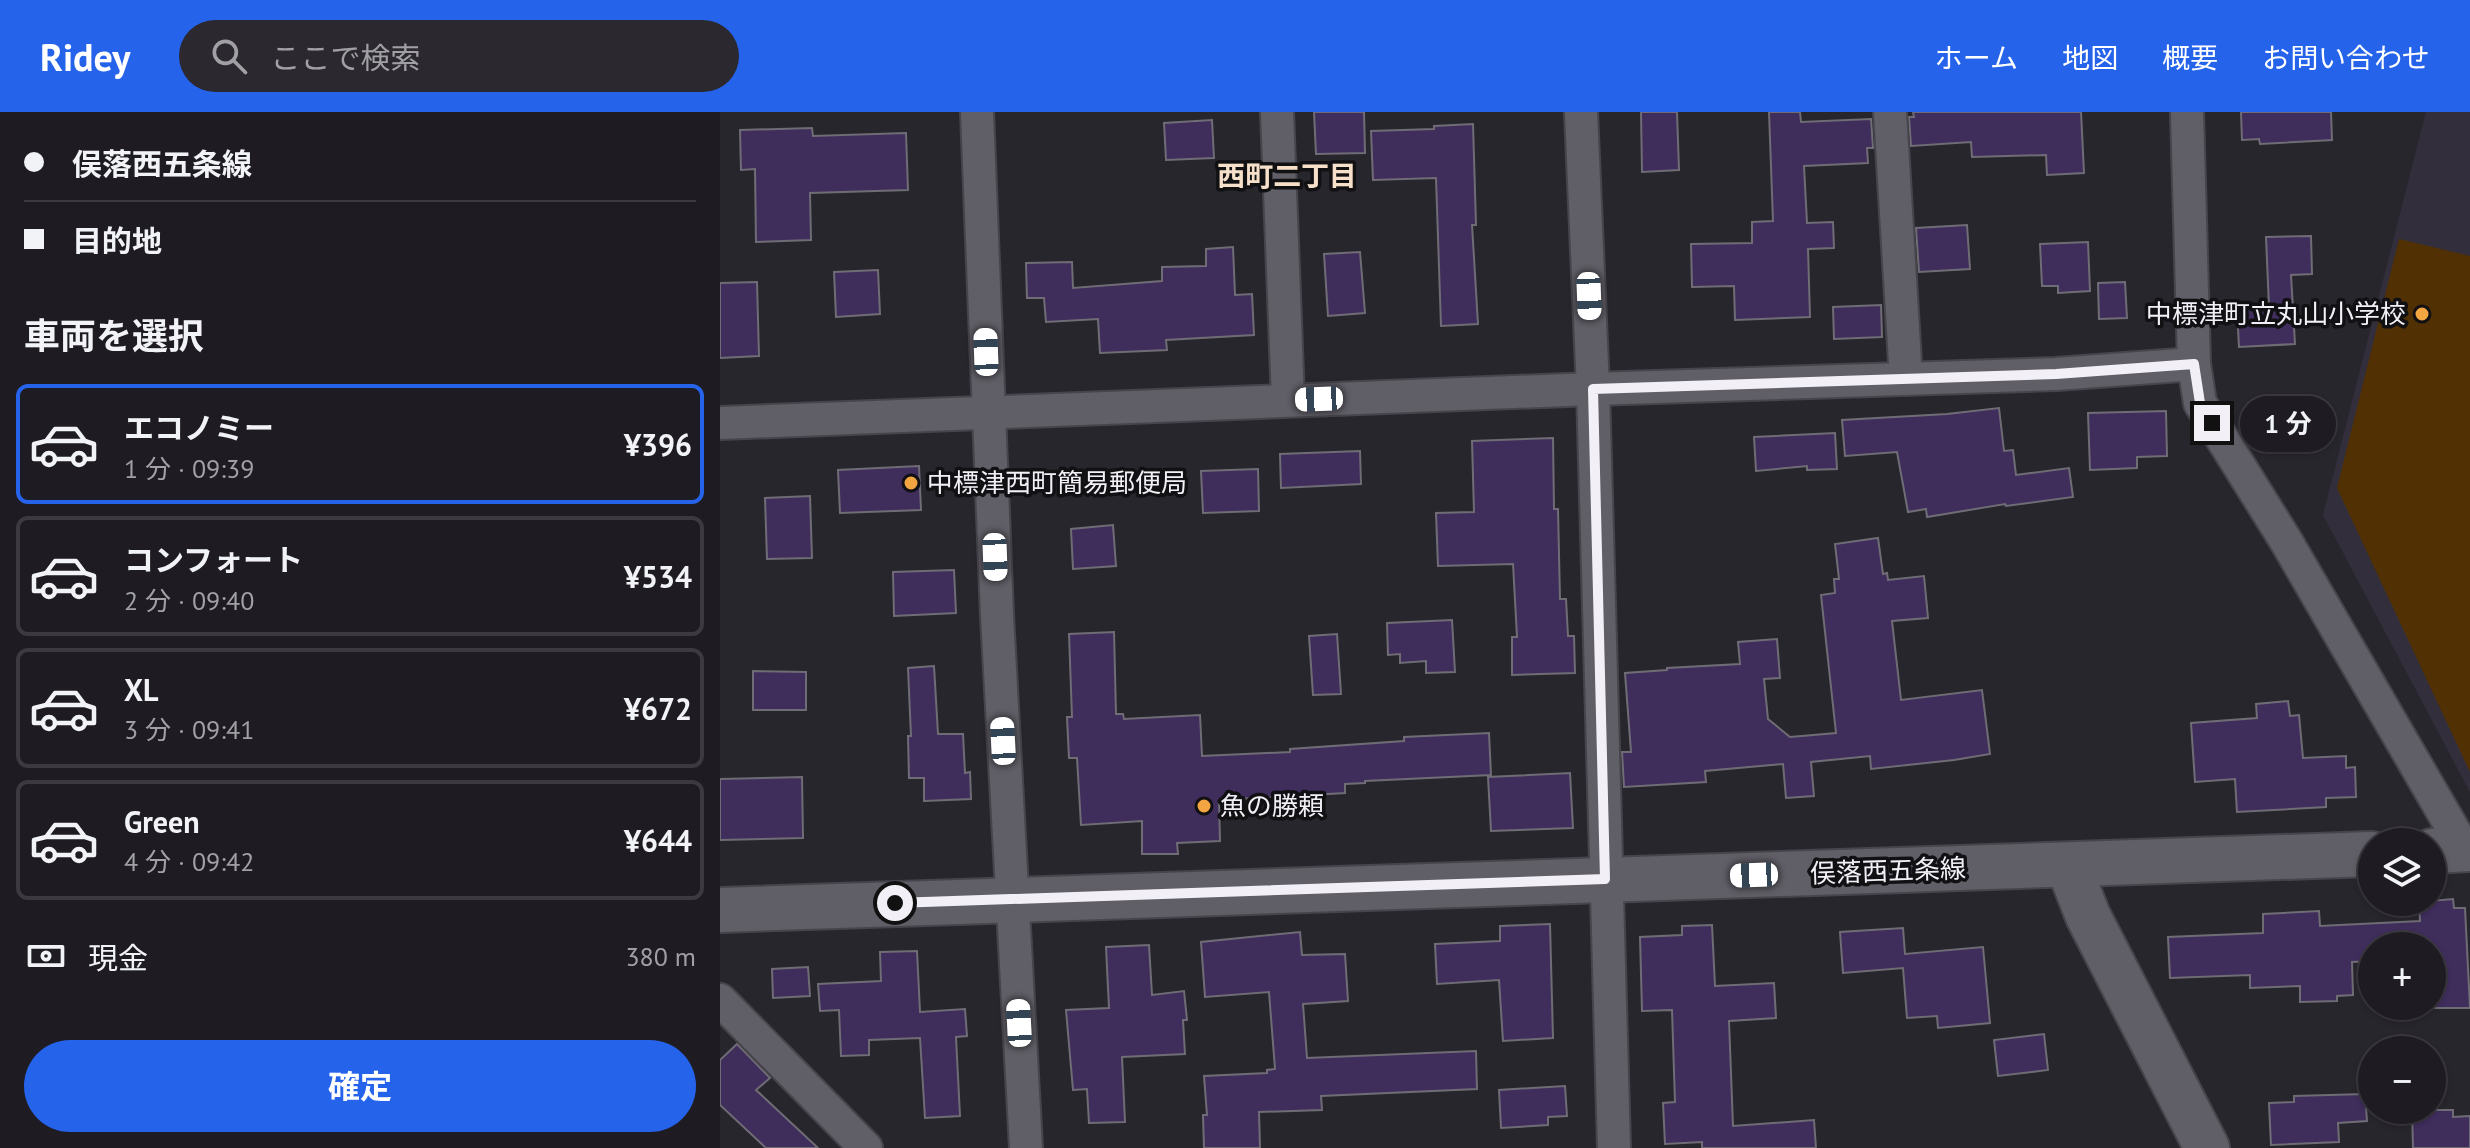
<!DOCTYPE html>
<html lang="ja">
<meta charset="utf-8">
<style>
body{margin:0;font-family:"PT Sans","Noto Sans JP",sans-serif;background:#2b292f;color:#f1f3f6;height:100vh;display:flex;flex-direction:column;font-size:30px;white-space:nowrap}
*{box-sizing:border-box;margin:0}
p{font-size:26px;color:#a1a1a5}
.icon{flex:none;width:44px;height:44px;fill:none;stroke:currentColor;stroke-width:2;stroke-linecap:round;stroke-linejoin:round}
.map{position:relative;flex:1;overflow:hidden}
.panel{display:flex;flex-direction:column;background:#1e1c22;width:720px}
.panel>*{flex:none}
.guide{display:grid;align-content:center;height:176px;padding:0 24px;background:#1e1c22}
.fabs{position:absolute;left:1638px;top:716px;display:grid;gap:16px}
.fabs a{display:grid;place-items:center;width:88px;height:88px;border-radius:50%;background:#1e1c22;box-shadow:0 2px 6px #0004,0 0 0 2px #3c3a40;font-size:40px}
.end{position:absolute;width:36px;height:36px;margin:-18px;border:10px solid #f2f0f6;background:#111;box-shadow:0 0 0 4px #111}
.from{border-radius:50%}
.bubble{position:absolute;height:56px;border-radius:28px;background:#1e1c22;box-shadow:0 2px 6px #0004,0 0 0 2px #3c3a40;font-size:26px;font-weight:700;line-height:56px;text-align:center}
.car{position:absolute;width:24px;height:48px;margin:-24px -12px;border-radius:10px;box-shadow:0 0 6px 2px #0007;background:linear-gradient(#fff 24%,#345 0 40%,#fff 0 76%,#345 0 86%,#fff 0)}
.guide b{display:flex;align-items:center;gap:28px;height:76px;font-size:30px}
.guide b+b{border-top:2px solid #3c3a40}
.guide i{width:20px;height:20px;background:#f1f3f6}
ul{padding:0;list-style:none}
li{display:flex;align-items:center;gap:24px;height:120px;margin:0 16px 12px;padding:0 8px;border:4px solid #3c3a40;border-radius:12px}
li div{flex:1}
li b{display:block;font-size:30px}
li em{font-style:normal;font-weight:700}
li.current{border-color:#2563eb}
li>.icon{width:72px;height:72px;stroke-width:1.5}
h2{padding:0 24px;font-size:36px;line-height:96px}
.pay{display:flex;align-items:center;gap:20px;height:88px;padding:0 24px;font-size:30px}
.pay p{margin-inline-start:auto}
.cta{display:flex;gap:16px;margin-top:auto;padding:16px 24px}
.cta a{flex:1;height:92px;border-radius:48px;background:#2563eb;color:#fff;font-size:32px;font-weight:700;line-height:92px;text-align:center}
header{display:flex;align-items:center;gap:48px;box-sizing:border-box;height:112px;padding:0 40px;background:#2563eb;color:#fff}
header strong{font-size:38px}
nav{display:flex;gap:44px;margin-inline-start:auto;font-size:28px}
.search{width:560px;height:72px;background:#2b292f;display:flex;align-items:center;gap:20px;box-sizing:border-box;padding:0 28px;border-radius:44px;color:#a1a1a5;font-size:30px}
main{display:flex;flex:1;min-height:0}
.map>svg:first-child{display:block}
</style>
<header>
<strong>Ridey</strong>
<div class="search"><svg class="icon" aria-label="search" viewBox="0 0 24 24"><circle cx="10" cy="10" r="6"/><path d="M15 15l6 6"/></svg>ここで検索</div>
<nav><a>ホーム</a><a>地図</a><a>概要</a><a>お問い合わせ</a></nav>
</header>
<main>
<section class="panel">
<div class="guide">
<b><i class="from"></i>俣落西五条線</b>
<b><i></i>目的地</b>
</div>
<h2>車両を選択</h2>
<ul>
<li class="current"><svg class="icon" aria-label="car" viewBox="0 0 24 24"><path d="M5 17H2v-5l4-1 3-4h7l3 4 3 1v5h-3M9 17h6M6 11h13"/><circle cx="7" cy="17" r="2"/><circle cx="17" cy="17" r="2"/></svg><div><b>エコノミー</b><p>1 分 · 09:39</p></div><em>¥396</em></li>
<li><svg class="icon" aria-label="car" viewBox="0 0 24 24"><path d="M5 17H2v-5l4-1 3-4h7l3 4 3 1v5h-3M9 17h6M6 11h13"/><circle cx="7" cy="17" r="2"/><circle cx="17" cy="17" r="2"/></svg><div><b>コンフォート</b><p>2 分 · 09:40</p></div><em>¥534</em></li>
<li><svg class="icon" aria-label="car" viewBox="0 0 24 24"><path d="M5 17H2v-5l4-1 3-4h7l3 4 3 1v5h-3M9 17h6M6 11h13"/><circle cx="7" cy="17" r="2"/><circle cx="17" cy="17" r="2"/></svg><div><b>XL</b><p>3 分 · 09:41</p></div><em>¥672</em></li>
<li><svg class="icon" aria-label="car" viewBox="0 0 24 24"><path d="M5 17H2v-5l4-1 3-4h7l3 4 3 1v5h-3M9 17h6M6 11h13"/><circle cx="7" cy="17" r="2"/><circle cx="17" cy="17" r="2"/></svg><div><b>Green</b><p>4 分 · 09:42</p></div><em>¥644</em></li>
</ul>
<div class="pay"><svg class="icon" aria-label="cash" viewBox="0 0 24 24"><path d="M3 7h18v10H3z"/><circle cx="12" cy="12" r="2"/></svg>現金<p>380 m</p></div>
<div class="cta"><a>確定</a></div>
</section>
<div class="map">
<svg width="1750" height="1036" viewBox="0 0 1750 1036">
<rect width="100%" height="100%" fill="#28262d"/>
<path fill="#322e3b" d="M1706,0H1750V680L1603,403Z"/>
<path fill="#513104" d="M1679,127L1750,144V660L1617,376Z"/>
<g fill="#3f2d5c" stroke="#6f6c75" stroke-width="2">
<path d="M594,0H644L645,41L596,42Z"/>
<path d="M921,0H957L959,58L922,60Z"/>
<path d="M1049,0H1080L1081,10L1151,7L1153,36H1147L1148,51L1084,54L1087,111L1113,110L1114,136L1088,137L1090,205L1015,208L1014,174L972,175L971,132L1032,131V110L1053,109Z"/>
<path d="M1193,0H1361L1364,61L1327,63L1326,43L1252,45L1251,30L1191,34L1189,5H1194Z"/>
<path d="M1521,0H1611L1612,28L1540,32L1539,27L1522,28Z"/>
<path d="M492,8L494,46L446,48L444,11Z"/>
<path d="M753,12L756,113H752L758,212L721,214L716,66L653,68L651,19L714,17V14Z"/>
<path d="M92,16L93,24L186,21L188,78L90,81L91,128L36,130L35,57L21,58L20,18Z"/>
<path d="M1247,113L1250,157L1199,160L1196,116Z"/>
<path d="M1591,124L1592,162L1571,163L1575,232L1519,235L1517,197L1549,195L1546,125Z"/>
<path d="M1368,130L1370,179L1338,181V174H1322L1320,132Z"/>
<path d="M513,135L515,183L532,182L534,223L446,228L447,238L380,241L378,207L326,210L324,186H307L306,151L352,150L353,176L442,169V155L486,154V137Z"/>
<path d="M640,140L645,201L608,204L604,142Z"/>
<path d="M158,158L160,202L116,205L114,160Z"/>
<path d="M37,170L39,244L0,246V171Z"/>
<path d="M1405,170L1407,206L1379,207L1378,171Z"/>
<path d="M1161,193L1162,225L1114,227L1113,195Z"/>
<path d="M1279,296L1284,339L1293,338L1296,363L1349,356L1353,385L1286,394L1285,392L1207,405L1206,397L1188,400L1177,340L1125,344L1122,308L1227,302Z"/>
<path d="M1446,299L1447,344L1417,345V356L1370,358L1368,301Z"/>
<path d="M1115,321L1117,357L1087,358V354L1036,359L1034,325Z"/>
<path d="M833,326L834,397H838L840,487H846L848,524H854L855,561L792,563V525H797L793,452L718,454L716,401L754,400L752,329Z"/>
<path d="M640,339L641,372L561,376L560,342Z"/>
<path d="M199,354L201,398L120,401L118,358Z"/>
<path d="M538,357L539,399L483,401L481,359Z"/>
<path d="M90,384L92,446L47,447L45,386Z"/>
<path d="M393,413L396,454L353,457L351,417Z"/>
<path d="M1158,426L1163,462L1167,461L1168,468L1204,464L1208,506L1172,509L1181,588L1262,578L1270,642L1234,648L1151,657L1150,644L1091,650L1094,684L1066,686L1063,652L985,659L986,670L904,675L902,640H911L905,561L947,558V556L1020,552L1018,530L1057,527L1060,566L1044,567L1048,607L1070,625L1116,621L1101,483L1115,481L1114,467H1119L1115,432Z"/>
<path d="M234,458L236,501L174,504L173,460Z"/>
<path d="M732,508L735,560L706,561V549L680,551V542L668,543L667,511Z"/>
<path d="M394,520L396,602H403L404,607L480,603L482,644L570,640V637L684,629V625L769,621L771,663L645,669V671L625,672V681L499,688L500,729L457,731L458,742H422V709L361,713L357,646H349L347,605H352L349,522Z"/>
<path d="M617,522L621,582L593,583L589,524Z"/>
<path d="M214,554L218,622H243L245,661L250,660L251,687L204,689V666H189L188,624H191L188,556Z"/>
<path d="M33,559L86,560V598H33Z"/>
<path d="M1568,589L1570,604L1579,603L1583,646L1626,644V656L1635,655L1636,685L1606,686V695L1517,700L1515,667L1475,670L1471,611L1537,606L1536,592Z"/>
<path d="M850,661L853,716L771,719L768,665Z"/>
<path d="M82,665L83,726L0,728V667Z"/>
<path d="M1733,787L1734,796H1745L1750,896H1714L1712,834H1652V849L1632,850L1633,883L1617,884V889L1580,890V874L1530,876V863L1450,866L1448,825L1543,821V802L1599,799L1600,814L1700,809L1699,790Z"/>
<path d="M830,812L833,926L783,929L779,868L717,872L715,832L780,829V814Z"/>
<path d="M992,813L995,874L1054,871L1056,906L1009,909L1013,1014L1094,1008L1096,1036H982V1030L945,1032L943,991L955,990L952,898L922,899L920,825L962,823V814Z"/>
<path d="M1183,816L1185,842L1263,835L1270,911L1218,916L1217,904L1187,906L1183,856L1123,861L1120,820Z"/>
<path d="M580,820L582,843L625,842L628,889L583,892L587,946L756,939L757,977L601,984L602,998L539,1000L540,1036H484L483,1003H487L484,964L547,961V958L555,957L549,880L485,885L481,830Z"/>
<path d="M429,833L432,883L464,879L467,908H463L465,942L402,945L405,1010L369,1011L367,977L353,978L346,898L389,896L386,835Z"/>
<path d="M197,839L200,900L245,897L247,924L236,925L240,1004L205,1006L200,926L149,928V943L121,944L119,898L100,899L98,872L161,869L160,840Z"/>
<path d="M88,855L90,884L53,886L52,857Z"/>
<path d="M1324,922L1328,958L1278,964L1274,928Z"/>
<path d="M17,932L50,966L36,978L98,1036H46L0,993V948Z"/>
<path d="M845,974L847,1004L828,1005V1013L781,1016L779,978Z"/>
<path d="M1645,982L1647,1009L1618,1011L1619,1030L1551,1033L1549,991L1574,990V984Z"/>
<path d="M1692,998H1733V1005L1750,1004V1036H1693Z"/>
</g>
<g fill="none" stroke-linecap="round" stroke-linejoin="round">
<g stroke="#47454c" stroke-width="36">
<g id="street">
<path d="M257,0L277,503L306,1036"/>
<path d="M557,0L568,288"/>
<path d="M861,0L873,277L894,1036"/>
<path d="M1170,0L1186,267"/>
<path d="M1467,0L1474,252L1480,291L1566,429L1745,738"/>
<path d="M0,311L873,277L1336,262L1474,252"/>
<path d="M0,888L146,1036"/>
</g>
</g>
<g stroke="#47454c" stroke-width="48">
<g id="secondary">
<path d="M1712,739L1750,737"/>
<path d="M1348,753L1368,804L1487,1036"/>
<path d="M0,798L1652,742"/>
</g>
</g>
<use href="#street" stroke="#605e66" stroke-width="32"/>
<use href="#secondary" stroke="#605e66" stroke-width="44"/>
</g>
<g fill="none" stroke-linecap="round" stroke-linejoin="round">
<path stroke="#f2f0f6" stroke-width="10" d="M175,791L885,767L873,277L1336,262L1474,252L1480,291L1492,311"/>
</g>
<g fill="#f2a541" stroke="#111013" stroke-width="3">
<circle cx="1702" cy="202" r="8"/>
<circle cx="191" cy="371" r="8"/>
<circle cx="484" cy="694" r="8"/>
</g>
<g text-anchor="middle" stroke-width="7" stroke-linejoin="round" paint-order="stroke">
<g font-size="26" fill="#f2f0f6" stroke="#111013" text-anchor="start">
<text x="1686" y="211" text-anchor="end">中標津町立丸山小学校</text>
<text x="207" y="380">中標津西町簡易郵便局</text>
<text x="500" y="703">魚の勝頼</text>
</g>
<g font-size="26" fill="#f2f0f6" stroke="#111013">
<text transform="translate(1168 759) rotate(-2)" y="9">俣落西五条線</text>
</g>
<g font-size="28" font-weight="bold" fill="#f7e0c9" stroke="#111013">
<text x="567" y="74">西町二丁目</text>
</g>
</g>
</svg>
<div class="fabs">
<a><svg class="icon" aria-label="layers" viewBox="0 0 24 24"><path d="M12 4l9 5-9 5-9-5zM3 14l9 5 9-5"/></svg></a>
<a>+</a>
<a>−</a>
</div>
<i class="end from" style="left:175px;top:791px"></i>
<i class="end" style="left:1492px;top:311px"></i>
<div class="bubble" style="left:1520px;top:284px;width:96px">1 分</div>
<i class="car" style="left:869px;top:184px;rotate:178deg"></i>
<i class="car" style="left:266px;top:240px;rotate:358deg"></i>
<i class="car" style="left:599px;top:287px;rotate:268deg"></i>
<i class="car" style="left:275px;top:445px;rotate:178deg"></i>
<i class="car" style="left:283px;top:629px;rotate:357deg"></i>
<i class="car" style="left:1034px;top:763px;rotate:268deg"></i>
<i class="car" style="left:299px;top:911px;rotate:357deg"></i>
</div>
</main>
